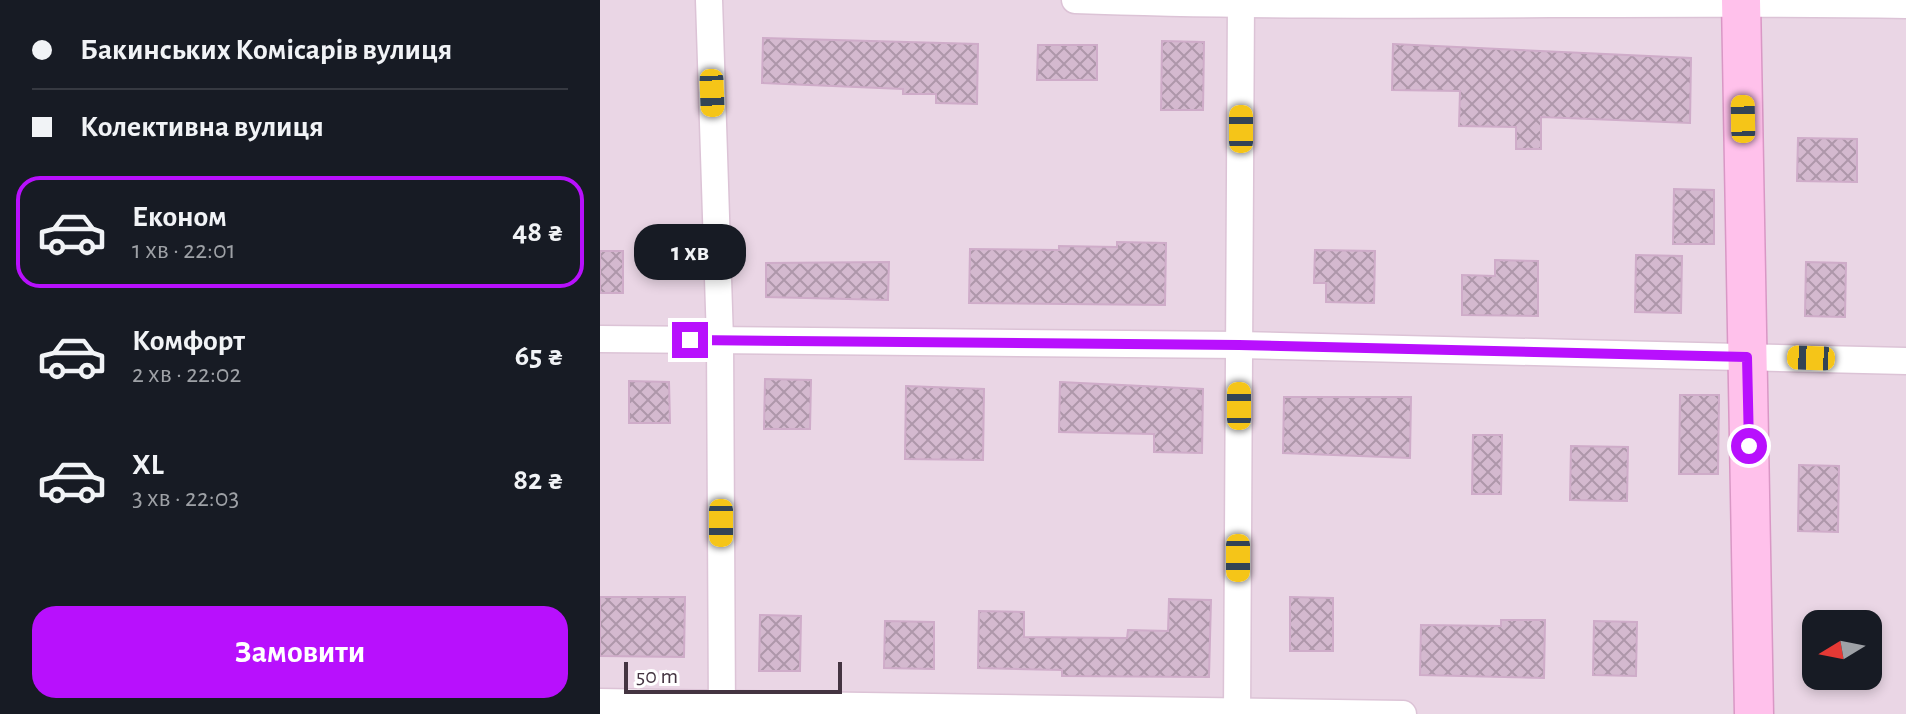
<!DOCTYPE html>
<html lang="uk">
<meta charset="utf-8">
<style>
body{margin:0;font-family:"Alegreya Sans",sans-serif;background:#20242c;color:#f1f3f6;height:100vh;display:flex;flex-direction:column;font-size:30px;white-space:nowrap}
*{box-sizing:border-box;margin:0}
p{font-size:26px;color:#9ea1a6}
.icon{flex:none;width:44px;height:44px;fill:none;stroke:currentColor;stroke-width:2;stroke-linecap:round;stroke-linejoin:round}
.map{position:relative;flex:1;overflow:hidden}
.sheet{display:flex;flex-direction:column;background:#171b24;width:600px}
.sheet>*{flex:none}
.banner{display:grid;align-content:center;height:176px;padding:0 32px;background:#171b24}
.needle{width:52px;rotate:260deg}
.tools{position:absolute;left:1202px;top:610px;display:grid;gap:16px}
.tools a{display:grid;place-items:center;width:80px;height:80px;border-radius:16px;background:#171b24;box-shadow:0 4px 12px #0003;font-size:40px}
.scale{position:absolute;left:24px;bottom:20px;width:218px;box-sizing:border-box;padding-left:8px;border:4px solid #443441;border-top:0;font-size:22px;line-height:28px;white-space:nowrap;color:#443441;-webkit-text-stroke:6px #fff;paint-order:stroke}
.end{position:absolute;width:36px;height:36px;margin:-18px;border:10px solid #b810fd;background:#fff;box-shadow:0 0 0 4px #fff}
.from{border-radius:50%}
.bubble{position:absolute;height:56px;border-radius:24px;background:#171b24;box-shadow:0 4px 12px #0003;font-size:26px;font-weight:700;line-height:56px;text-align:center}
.car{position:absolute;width:24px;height:48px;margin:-24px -12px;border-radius:10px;box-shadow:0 0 6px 2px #0007;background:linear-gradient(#f5c518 24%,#345 0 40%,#f5c518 0 76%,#345 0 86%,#f5c518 0)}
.banner b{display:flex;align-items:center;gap:28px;height:76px;font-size:30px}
.banner b+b{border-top:2px solid #363941}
.banner i{width:20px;height:20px;background:#f1f3f6}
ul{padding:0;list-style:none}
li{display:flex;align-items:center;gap:24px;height:112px;margin:0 16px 12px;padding:0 16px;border:4px solid transparent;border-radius:24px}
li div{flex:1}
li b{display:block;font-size:30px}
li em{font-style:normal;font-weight:700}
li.current{border-color:#b810fd}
li>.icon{width:72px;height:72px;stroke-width:1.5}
.action{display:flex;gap:16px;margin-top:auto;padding:16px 32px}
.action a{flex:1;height:92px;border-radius:24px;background:#b810fd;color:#fff;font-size:32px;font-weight:700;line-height:92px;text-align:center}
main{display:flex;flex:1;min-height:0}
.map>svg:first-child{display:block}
</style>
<main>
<section class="sheet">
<div class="banner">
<b><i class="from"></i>Бакинських Комісарів вулиця</b>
<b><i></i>Колективна вулиця</b>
</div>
<ul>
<li class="current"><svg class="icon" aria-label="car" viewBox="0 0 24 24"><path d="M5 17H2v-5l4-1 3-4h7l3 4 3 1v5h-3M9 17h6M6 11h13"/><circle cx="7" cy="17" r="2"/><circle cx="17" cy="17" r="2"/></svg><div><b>Економ</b><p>1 хв · 22:01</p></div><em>48 ₴</em></li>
<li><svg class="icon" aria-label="car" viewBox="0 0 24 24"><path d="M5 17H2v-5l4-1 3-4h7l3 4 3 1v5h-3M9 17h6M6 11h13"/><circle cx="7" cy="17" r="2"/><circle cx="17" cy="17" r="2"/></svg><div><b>Комфорт</b><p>2 хв · 22:02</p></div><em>65 ₴</em></li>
<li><svg class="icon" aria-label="car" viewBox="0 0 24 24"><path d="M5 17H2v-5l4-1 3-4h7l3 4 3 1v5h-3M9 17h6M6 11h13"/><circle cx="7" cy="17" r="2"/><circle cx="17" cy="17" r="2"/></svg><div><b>XL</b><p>3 хв · 22:03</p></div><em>82 ₴</em></li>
</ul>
<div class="action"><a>Замовити</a></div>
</section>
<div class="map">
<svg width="1306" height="714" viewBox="0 0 1306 714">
<defs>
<pattern id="building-cross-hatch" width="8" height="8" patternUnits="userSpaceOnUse" patternTransform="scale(2)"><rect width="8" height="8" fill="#d4b9cf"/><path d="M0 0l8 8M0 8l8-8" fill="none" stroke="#ae97aa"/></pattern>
</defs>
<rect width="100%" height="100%" fill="#f2e4ee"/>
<path fill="#ead6e5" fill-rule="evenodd" d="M0,0H1306V714H0ZM1216,624H1268V676H1216Z"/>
<g fill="url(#building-cross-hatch)" stroke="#cfacc9" stroke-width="2">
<path d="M163,38L378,44L377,104L336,103V94H303V89L162,83Z"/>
<path d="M562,41L604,42L603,110H561Z"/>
<path d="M793,44L1091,58L1090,123L941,117V149H916V127L859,126L860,91L792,90Z"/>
<path d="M438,45H497V80H437Z"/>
<path d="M1198,138L1257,139V182L1197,181Z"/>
<path d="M1074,189L1114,190V244H1073Z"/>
<path d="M517,242L566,243L565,305L369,303L370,249L459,250V246L517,247Z"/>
<path d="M715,250L775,251L774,303L726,302V283H714Z"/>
<rect x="0" y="251" width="23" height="42"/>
<path d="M1036,255L1082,256L1081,313L1035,312Z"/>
<path d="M895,260L938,261V316L862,315V275L895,276Z"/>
<path d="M289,262L288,300L166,297V263Z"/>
<path d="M1206,262L1246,263L1245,317L1205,316Z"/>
<path d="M165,379L211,380L210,429H164Z"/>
<path d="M29,381L69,382L70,423H29Z"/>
<path d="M460,382L603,389L602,453L554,452V434L459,432Z"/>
<path d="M306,386L384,389L383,460L305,459Z"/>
<path d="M1080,395H1119L1118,474H1079Z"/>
<path d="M684,397H811L810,458L683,453Z"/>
<path d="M873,435H902L901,494H872Z"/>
<path d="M971,446L1028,447L1027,501L970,500Z"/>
<path d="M1199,465L1239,466L1238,532L1198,531Z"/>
<path d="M0,597H85L84,657L0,656Z"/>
<path d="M690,597L733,598V651H690Z"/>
<path d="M569,599L611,600L609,677L462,676V670L378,668L379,611L424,612V637L527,638L528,630L568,631Z"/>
<path d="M160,615L201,616L200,671H159Z"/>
<path d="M901,620H945L944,678L820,675L821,625L901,626Z"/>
<path d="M285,621L334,622V669L284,668Z"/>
<path d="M994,621L1037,622L1036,676L993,675Z"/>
</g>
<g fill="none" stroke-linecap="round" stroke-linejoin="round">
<g stroke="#dcc3d6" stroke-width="29">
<g id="street">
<path d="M109,0L120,340L122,714"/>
<path d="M475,0C752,10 1029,0 1306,5"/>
<path d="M0,339L639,345L1306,361"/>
<path d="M0,702L803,714"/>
<path d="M637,714L641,0"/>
</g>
</g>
<g stroke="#d997c5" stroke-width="41">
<path id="secondary" d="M1141,0L1154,714"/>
</g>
<use href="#street" stroke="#fff" stroke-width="26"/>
<use href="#secondary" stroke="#ffc1eb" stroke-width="38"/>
</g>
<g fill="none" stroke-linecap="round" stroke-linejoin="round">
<path stroke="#b810fd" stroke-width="10" d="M90,340L639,345L1147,357L1149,446"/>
</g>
</svg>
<div class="tools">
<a><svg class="needle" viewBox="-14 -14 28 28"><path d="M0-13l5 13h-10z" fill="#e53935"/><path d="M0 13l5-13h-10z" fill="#9ea1a6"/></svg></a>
</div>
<div class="scale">50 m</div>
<i class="end from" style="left:1149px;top:446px"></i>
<i class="end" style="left:90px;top:340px"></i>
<div class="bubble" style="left:34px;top:224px;width:112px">1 хв</div>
<i class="car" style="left:112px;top:93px;rotate:178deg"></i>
<i class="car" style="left:1143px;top:119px;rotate:359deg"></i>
<i class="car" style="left:641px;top:129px;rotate:0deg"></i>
<i class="car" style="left:1211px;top:358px;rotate:272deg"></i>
<i class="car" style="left:639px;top:406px;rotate:0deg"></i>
<i class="car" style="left:121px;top:523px;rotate:180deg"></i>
<i class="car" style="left:638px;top:558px;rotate:180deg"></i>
</div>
</main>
